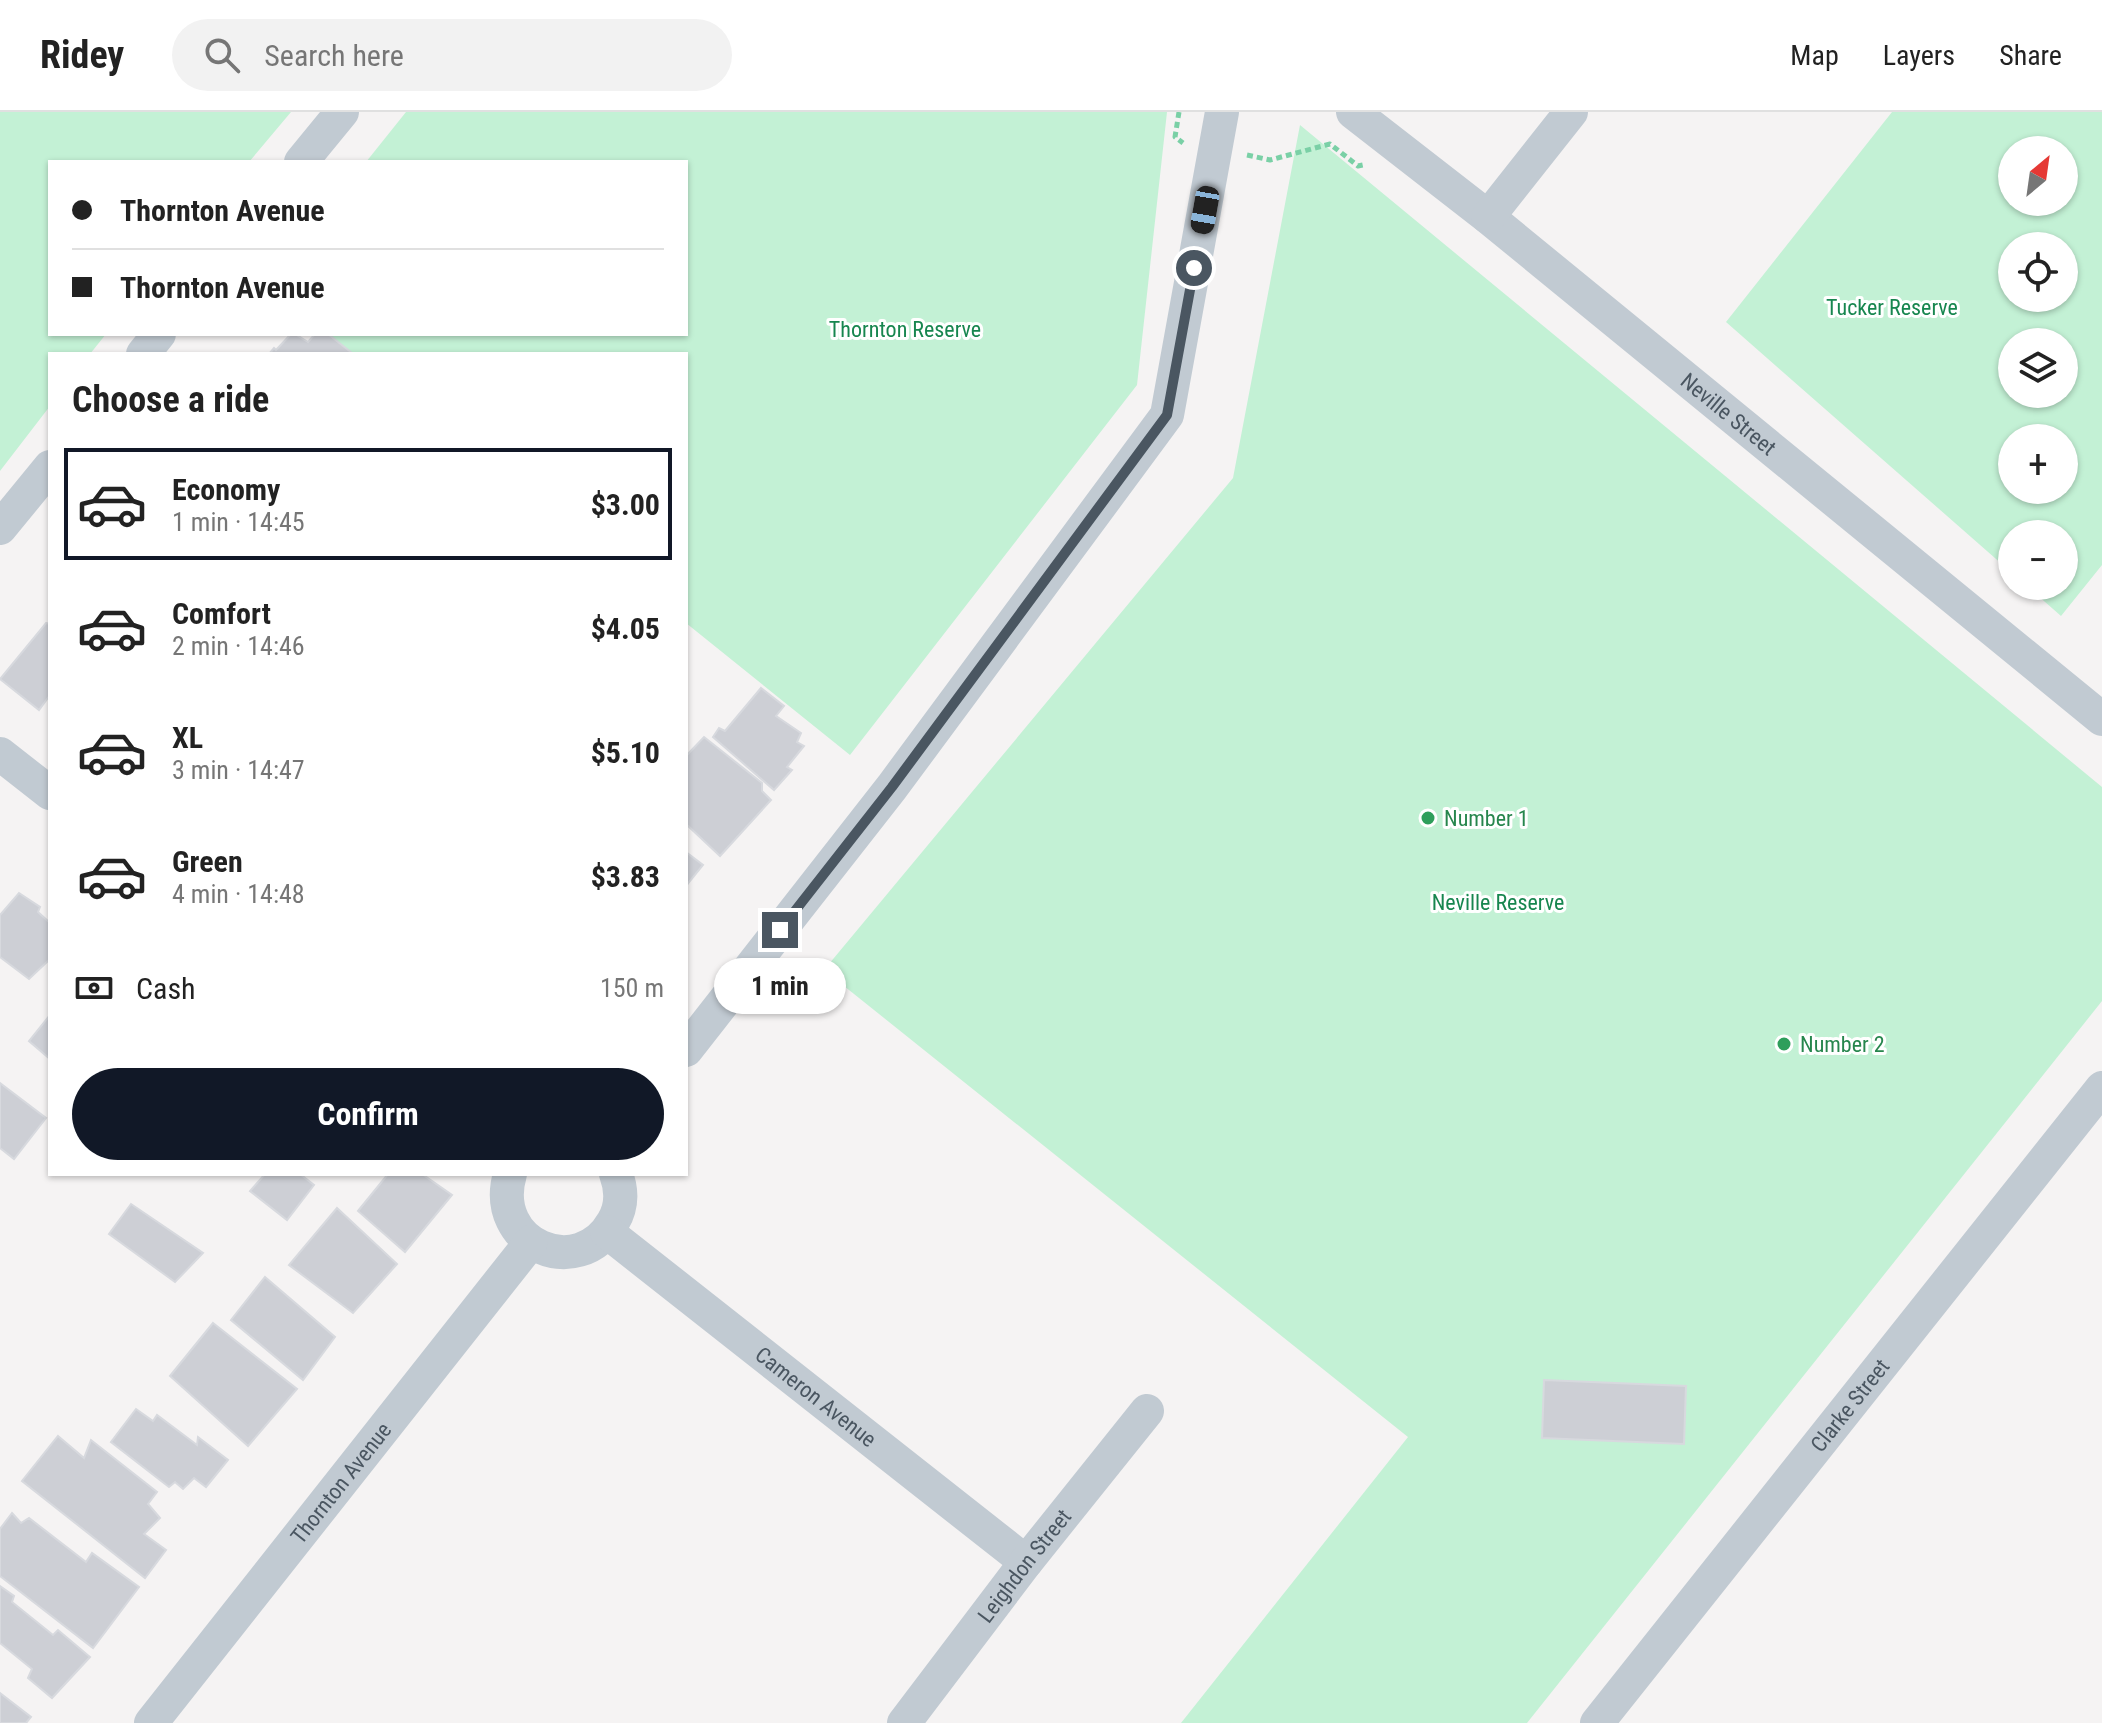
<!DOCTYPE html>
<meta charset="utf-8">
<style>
body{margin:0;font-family:"Roboto Condensed",sans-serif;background:#f2f2f2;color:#222;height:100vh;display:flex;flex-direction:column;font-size:30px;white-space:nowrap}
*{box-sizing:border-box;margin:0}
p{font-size:26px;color:#767676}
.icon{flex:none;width:44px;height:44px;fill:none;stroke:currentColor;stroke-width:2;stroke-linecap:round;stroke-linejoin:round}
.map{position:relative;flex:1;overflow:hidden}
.details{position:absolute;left:48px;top:240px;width:640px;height:824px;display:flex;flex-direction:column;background:#fff;border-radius:0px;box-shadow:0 2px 6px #0004}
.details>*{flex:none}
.guide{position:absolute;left:48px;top:48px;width:640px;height:176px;border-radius:0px;box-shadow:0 2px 6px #0004;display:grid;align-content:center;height:176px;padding:0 24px;background:#fff}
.needle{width:52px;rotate:29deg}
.tools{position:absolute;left:1998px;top:24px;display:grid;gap:16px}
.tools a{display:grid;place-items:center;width:80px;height:80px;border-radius:50%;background:#fff;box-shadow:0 2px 6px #0004;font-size:40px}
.end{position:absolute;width:36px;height:36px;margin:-18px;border:10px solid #4a5661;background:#fff;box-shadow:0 0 0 4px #fff}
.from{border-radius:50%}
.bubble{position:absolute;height:56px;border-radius:28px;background:#fff;box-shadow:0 2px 6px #0004;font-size:26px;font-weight:700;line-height:56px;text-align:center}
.car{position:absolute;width:24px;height:48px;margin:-24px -12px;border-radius:10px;box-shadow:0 0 6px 2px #0007;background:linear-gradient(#222 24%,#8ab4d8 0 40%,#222 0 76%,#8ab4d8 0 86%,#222 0)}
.guide b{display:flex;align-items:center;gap:28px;height:76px;font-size:30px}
.guide b+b{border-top:2px solid #e0e0e0}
.guide i{width:20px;height:20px;background:#222}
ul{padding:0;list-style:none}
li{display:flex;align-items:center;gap:24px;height:112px;margin:0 16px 12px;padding:0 8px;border:4px solid transparent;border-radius:0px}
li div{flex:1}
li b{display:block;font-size:30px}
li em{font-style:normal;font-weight:700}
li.active{border-color:#111827}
li>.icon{width:72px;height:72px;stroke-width:1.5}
h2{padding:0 24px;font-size:36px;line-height:96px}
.pay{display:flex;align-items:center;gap:20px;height:88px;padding:0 24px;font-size:30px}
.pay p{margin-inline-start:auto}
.action{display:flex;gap:16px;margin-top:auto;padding:16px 24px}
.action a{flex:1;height:92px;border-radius:48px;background:#111827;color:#fff;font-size:32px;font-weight:700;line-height:92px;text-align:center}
header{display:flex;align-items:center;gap:48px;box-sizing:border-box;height:112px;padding:0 40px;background:#fff;border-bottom:2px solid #e0e0e0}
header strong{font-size:38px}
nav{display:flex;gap:44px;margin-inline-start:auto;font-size:28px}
.search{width:560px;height:72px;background:#f2f2f2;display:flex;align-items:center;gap:20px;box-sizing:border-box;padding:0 28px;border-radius:44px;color:#767676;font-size:30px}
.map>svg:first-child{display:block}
</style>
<header>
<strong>Ridey</strong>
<div class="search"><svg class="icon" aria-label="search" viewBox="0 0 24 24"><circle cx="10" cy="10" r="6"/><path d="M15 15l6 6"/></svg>Search here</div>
<nav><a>Map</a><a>Layers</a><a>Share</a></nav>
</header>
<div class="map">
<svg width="2102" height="1611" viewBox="0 0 2102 1611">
<rect width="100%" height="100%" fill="#f5f3f3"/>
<g fill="#c3f1d5" fill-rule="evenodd">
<path d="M0,0H291L249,50H50V222H106L90,242H50V294L0,359Z"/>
<path d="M406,0H1167L1137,273L850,643L686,511V242H351L326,222H686V50H366Z"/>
<path d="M1892,0H2102V453L2061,504L2027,474H2064V422H2012V461L1726,210ZM2064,38V90H2012V38ZM2064,134V186H2012V134ZM2064,230V282H2012V230ZM2064,326V378H2012V326Z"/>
<path d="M1300,13L2102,675V889L1527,1611H1181L1408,1325L824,858L1233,366Z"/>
</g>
<g fill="#cdcfd5" stroke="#d7d9de" stroke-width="2">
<path d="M291,222H295L308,230L315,222H328L352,241L269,242L274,236L276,238Z"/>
<path d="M46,511L50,512V583L39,598L0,567Z"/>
<path d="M761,576L784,594L776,604L801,621L797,630L804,634L787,655L792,658L774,678L713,625L719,616L725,619Z"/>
<path d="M704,625L762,671V679L771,688L720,744L686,712V644Z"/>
<path d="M686,740L703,753L686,774Z"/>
<path d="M19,781L40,795L38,800L50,811V847L29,867L0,845V803Z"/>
<path d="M50,903V947L29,929Z"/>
<path d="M0,971L46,1006L14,1047L0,1036Z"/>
<path d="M265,1062H300L314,1073L287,1108L250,1079Z"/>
<path d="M388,1062H422L452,1083L405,1140L358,1099Z"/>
<path d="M131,1092L203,1141L175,1170L109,1122Z"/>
<path d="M337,1096L397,1152L353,1201L289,1153Z"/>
<path d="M265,1165L335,1225L303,1268L231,1208Z"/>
<path d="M213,1211L297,1277L248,1334L170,1264Z"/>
<path d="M1544,1268L1686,1274L1684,1332L1542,1326Z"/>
<path d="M136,1297L153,1309L157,1303L197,1333L198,1325L228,1348L206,1375L194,1366L183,1377L175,1370L169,1375L111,1330Z"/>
<path d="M58,1324L84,1346L91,1328L157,1380L148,1392L160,1406L144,1422L166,1438L145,1466L22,1369Z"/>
<path d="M12,1401L21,1411L29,1406L86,1450L92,1441L139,1475L93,1536L0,1464V1417Z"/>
<path d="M0,1474L14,1484L12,1490L53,1523L58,1518L90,1545L52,1586L28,1566L32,1557L0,1531Z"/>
<path d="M0,1581L31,1605L26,1611H0Z"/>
</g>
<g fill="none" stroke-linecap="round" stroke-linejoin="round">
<g stroke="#7ad0a6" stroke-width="5" stroke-dasharray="6 4" stroke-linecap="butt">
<path d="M1179,0L1175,25L1183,31"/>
<path d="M1247,43L1270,48L1330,32L1358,54L1363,53"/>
</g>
<g stroke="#c1cad2" stroke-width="34">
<path id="s1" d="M1353,0L1488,105L2102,607"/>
<path d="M301,50L342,0"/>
<path d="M1488,105L1571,0"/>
<path d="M143,242L159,222"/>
<path d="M0,416L50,355"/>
<path d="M0,642L50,681"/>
<path d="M686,938L892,675L1167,303L1222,0"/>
<path d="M510,1062C489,1133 579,1170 613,1110C622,1095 622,1078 616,1062"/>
<path id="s2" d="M607,1120L1026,1450"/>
<path id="s3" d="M151,1611L531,1130"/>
<path id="s4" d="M904,1611L1026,1450L1147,1299"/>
<path id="s5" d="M1597,1611L2102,976"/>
</g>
</g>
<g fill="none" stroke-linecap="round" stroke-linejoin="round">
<path stroke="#4a5661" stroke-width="10" d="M780,818L892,675L1167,303L1194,156"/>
</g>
<g fill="#2e9e5b" stroke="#fff" stroke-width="3">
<circle cx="1428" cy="706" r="8"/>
<circle cx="1784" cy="932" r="8"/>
</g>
<g text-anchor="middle" stroke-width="6" stroke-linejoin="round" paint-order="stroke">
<g font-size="22" fill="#17864f" stroke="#fff">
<text x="1892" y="203">Tucker Reserve</text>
<text x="905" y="225">Thornton Reserve</text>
<text x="1498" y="798">Neville Reserve</text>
</g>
<g font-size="22" fill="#4a5661" stroke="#fff">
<text dy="8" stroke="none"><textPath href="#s1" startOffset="482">Neville Street</textPath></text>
<text dy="8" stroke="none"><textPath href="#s2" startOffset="266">Cameron Avenue</textPath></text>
<text dy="8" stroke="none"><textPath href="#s5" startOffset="406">Clarke Street</textPath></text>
<text dy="8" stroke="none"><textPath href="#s3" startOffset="306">Thornton Avenue</textPath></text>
<text dy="8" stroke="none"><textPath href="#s4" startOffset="198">Leighdon Street</textPath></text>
</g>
<g font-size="22" fill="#27864d" stroke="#fff" text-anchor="start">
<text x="1444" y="714">Number 1</text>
<text x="1800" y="940">Number 2</text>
</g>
</g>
</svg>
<div class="tools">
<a><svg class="needle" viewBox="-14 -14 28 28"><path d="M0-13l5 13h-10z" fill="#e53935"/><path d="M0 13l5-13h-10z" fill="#767676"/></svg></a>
<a><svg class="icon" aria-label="locate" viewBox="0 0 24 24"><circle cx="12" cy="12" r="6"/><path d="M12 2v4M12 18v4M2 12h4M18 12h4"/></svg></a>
<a><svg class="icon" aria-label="layers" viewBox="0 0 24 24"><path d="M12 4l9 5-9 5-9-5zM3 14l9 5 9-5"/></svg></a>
<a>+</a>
<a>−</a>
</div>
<i class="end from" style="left:1194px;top:156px"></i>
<i class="end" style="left:780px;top:818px"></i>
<div class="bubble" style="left:714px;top:846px;width:132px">1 min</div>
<i class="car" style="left:1205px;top:98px;rotate:190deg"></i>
<div class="guide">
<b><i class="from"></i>Thornton Avenue</b>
<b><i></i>Thornton Avenue</b>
</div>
<section class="details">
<h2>Choose a ride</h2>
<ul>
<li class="active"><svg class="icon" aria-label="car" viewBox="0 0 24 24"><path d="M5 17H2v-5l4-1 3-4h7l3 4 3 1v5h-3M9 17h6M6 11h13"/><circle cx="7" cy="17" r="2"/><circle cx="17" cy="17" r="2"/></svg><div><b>Economy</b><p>1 min · 14:45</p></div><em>$3.00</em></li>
<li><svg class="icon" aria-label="car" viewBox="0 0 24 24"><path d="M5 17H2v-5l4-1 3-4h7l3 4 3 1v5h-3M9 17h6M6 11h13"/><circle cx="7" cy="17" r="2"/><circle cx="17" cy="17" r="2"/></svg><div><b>Comfort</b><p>2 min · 14:46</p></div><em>$4.05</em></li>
<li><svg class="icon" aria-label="car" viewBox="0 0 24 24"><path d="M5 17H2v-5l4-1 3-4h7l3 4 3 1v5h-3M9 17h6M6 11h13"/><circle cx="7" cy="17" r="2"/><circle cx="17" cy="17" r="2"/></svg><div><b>XL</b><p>3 min · 14:47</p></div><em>$5.10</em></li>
<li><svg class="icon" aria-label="car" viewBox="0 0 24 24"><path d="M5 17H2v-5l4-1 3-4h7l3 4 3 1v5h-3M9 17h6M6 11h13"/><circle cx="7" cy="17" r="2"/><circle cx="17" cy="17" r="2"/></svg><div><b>Green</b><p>4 min · 14:48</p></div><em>$3.83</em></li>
</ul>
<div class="pay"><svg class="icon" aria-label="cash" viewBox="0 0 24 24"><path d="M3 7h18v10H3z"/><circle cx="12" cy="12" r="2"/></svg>Cash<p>150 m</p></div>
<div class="action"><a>Confirm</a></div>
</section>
</div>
